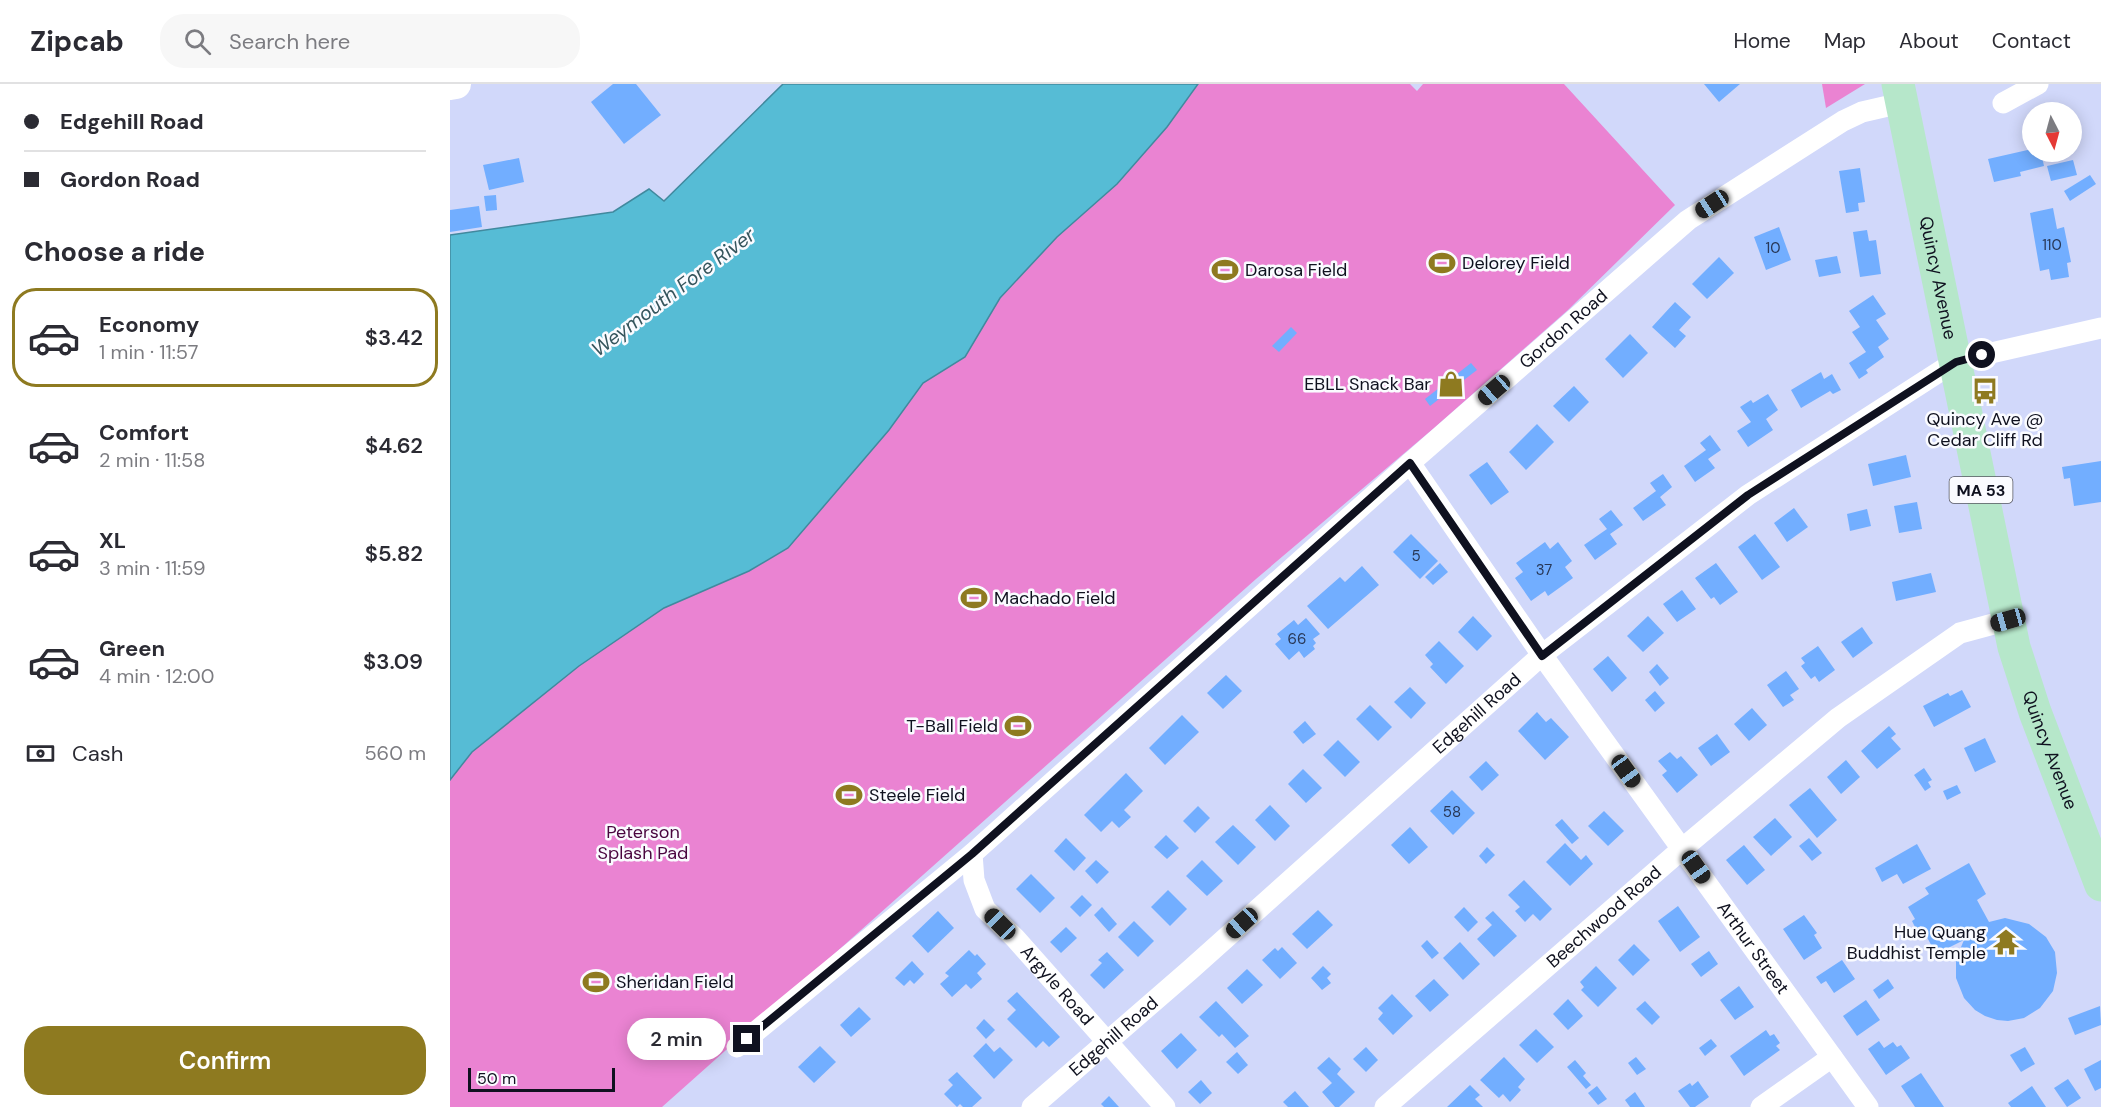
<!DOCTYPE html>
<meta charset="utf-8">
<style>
body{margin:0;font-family:"DM Sans",sans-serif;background:#f7f7f7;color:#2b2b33;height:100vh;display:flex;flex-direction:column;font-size:22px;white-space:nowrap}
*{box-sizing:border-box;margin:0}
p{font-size:20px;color:#7c7c81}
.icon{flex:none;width:33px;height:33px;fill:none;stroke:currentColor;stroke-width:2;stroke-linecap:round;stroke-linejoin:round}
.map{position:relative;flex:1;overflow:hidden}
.side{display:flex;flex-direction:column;background:#fff;width:450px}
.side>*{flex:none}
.top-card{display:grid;align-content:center;height:132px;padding:0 24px;background:#fff}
.needle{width:39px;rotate:174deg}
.fabs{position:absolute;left:1572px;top:18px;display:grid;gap:12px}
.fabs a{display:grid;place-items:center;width:60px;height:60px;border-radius:50%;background:#fff;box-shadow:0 3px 15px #0003;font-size:30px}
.scale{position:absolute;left:18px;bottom:15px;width:147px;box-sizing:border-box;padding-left:6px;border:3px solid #0f111f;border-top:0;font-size:16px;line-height:21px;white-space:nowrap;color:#0f111f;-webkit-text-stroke:4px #fafbff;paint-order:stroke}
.end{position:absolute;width:27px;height:27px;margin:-14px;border:8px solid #0f111f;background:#fff;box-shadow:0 0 0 3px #fff}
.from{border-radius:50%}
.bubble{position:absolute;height:42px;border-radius:21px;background:#fff;box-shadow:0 3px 15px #0003;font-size:20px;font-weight:600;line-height:42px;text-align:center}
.car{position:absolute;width:18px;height:36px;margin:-18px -9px;border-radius:8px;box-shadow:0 0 4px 2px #0007;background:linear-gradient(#222 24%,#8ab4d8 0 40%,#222 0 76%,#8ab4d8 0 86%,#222 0)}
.top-card b{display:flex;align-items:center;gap:21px;height:57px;font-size:22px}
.top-card b+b{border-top:2px solid #e1e1e2}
.top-card i{width:15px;height:15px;background:#2b2b33}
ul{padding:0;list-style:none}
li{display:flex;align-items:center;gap:18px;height:99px;margin:0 12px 9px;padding:0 12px;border:3px solid transparent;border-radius:24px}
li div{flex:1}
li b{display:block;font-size:22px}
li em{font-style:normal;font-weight:600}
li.on{border-color:#8e7a20}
li>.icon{width:54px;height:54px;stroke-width:1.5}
h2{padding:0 24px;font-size:27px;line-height:72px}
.pay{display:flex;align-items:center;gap:15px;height:66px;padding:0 24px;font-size:22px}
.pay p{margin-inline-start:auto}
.cta{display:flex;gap:12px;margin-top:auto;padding:12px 24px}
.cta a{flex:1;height:69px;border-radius:24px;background:#8e7a20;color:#fff;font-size:24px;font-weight:600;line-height:69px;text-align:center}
header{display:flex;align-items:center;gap:36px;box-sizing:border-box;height:84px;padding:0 30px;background:#fff;border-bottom:2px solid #e1e1e2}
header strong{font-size:28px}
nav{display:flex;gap:33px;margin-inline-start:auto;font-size:21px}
.search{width:420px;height:54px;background:#f7f7f7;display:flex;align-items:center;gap:15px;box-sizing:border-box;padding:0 21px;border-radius:24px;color:#7c7c81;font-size:22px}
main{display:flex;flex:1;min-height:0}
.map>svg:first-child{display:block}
</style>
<header>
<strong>Zipcab</strong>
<div class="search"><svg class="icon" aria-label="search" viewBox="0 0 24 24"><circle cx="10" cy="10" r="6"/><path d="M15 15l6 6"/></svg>Search here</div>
<nav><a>Home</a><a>Map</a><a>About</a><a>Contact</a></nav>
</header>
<main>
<section class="side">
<div class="top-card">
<b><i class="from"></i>Edgehill Road</b>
<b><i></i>Gordon Road</b>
</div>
<h2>Choose a ride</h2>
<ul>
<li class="on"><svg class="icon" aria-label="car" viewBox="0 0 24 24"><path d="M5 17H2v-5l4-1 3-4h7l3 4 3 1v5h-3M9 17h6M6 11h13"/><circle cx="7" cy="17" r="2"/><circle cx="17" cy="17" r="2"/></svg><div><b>Economy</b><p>1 min · 11:57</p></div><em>$3.42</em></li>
<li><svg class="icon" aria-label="car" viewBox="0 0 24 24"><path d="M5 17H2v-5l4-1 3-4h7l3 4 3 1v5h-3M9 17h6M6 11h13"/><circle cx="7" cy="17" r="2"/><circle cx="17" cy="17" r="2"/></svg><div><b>Comfort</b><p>2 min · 11:58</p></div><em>$4.62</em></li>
<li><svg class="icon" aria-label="car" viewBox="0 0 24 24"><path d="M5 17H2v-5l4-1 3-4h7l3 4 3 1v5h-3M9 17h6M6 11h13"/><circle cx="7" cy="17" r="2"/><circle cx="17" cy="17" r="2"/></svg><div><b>XL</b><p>3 min · 11:59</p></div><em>$5.82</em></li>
<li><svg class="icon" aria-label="car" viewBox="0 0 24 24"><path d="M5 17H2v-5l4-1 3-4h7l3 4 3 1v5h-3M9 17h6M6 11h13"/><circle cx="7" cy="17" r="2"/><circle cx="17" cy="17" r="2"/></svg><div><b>Green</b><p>4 min · 12:00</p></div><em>$3.09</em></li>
</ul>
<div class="pay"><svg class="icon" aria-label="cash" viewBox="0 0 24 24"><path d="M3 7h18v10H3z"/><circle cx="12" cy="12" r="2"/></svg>Cash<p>560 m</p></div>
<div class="cta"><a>Confirm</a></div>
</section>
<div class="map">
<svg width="1651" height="1023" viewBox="0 0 1651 1023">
<rect width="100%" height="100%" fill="#d1d8fa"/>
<g fill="#ea83d2">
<path d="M748,0H960L967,7L973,0H1114L1225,121L1118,226L984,344L806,495L212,1023H0V696L22,668L129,582L214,524L299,487L338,464L439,346L473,299L515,273L550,214L607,153L667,100L717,43Z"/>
<path d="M1372,0H1415L1376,24Z"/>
</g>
<path fill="#56bcd5" stroke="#41899e" stroke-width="1.5" d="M333,0H748L717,43L667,100L607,153L550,214L515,273L473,299L439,346L338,464L299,487L214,524L129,582L22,668L0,696V151L163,128L199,105L214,117Z"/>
<g fill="#72aeff">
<path d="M163,0H186L211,31L174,60L141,18Z"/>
<path d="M1254,0H1290L1269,18Z"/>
<path d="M1582,65V68H1591L1594,82L1570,88L1571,92L1544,98L1538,75Z"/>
<path d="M69,74L74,98L39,106L33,81Z"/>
<path d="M1623,76L1627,91L1601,97L1597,82Z"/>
<path d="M1410,84L1415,118L1408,119L1409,127L1396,129L1389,87Z"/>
<path d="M1640,91L1646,100L1620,117L1614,107Z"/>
<path d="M46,111L47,126L36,127L34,112Z"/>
<path d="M29,122L32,143L0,148V126Z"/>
<path d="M1603,124L1607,145L1614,143L1621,178L1617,179L1619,193L1601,196L1599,185L1590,187L1580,129Z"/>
<path d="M1329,143L1341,176L1316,186L1304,153Z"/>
<path d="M1417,146L1419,157L1426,156L1431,190L1410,193L1403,148Z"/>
<path d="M1387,172L1391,189L1369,193L1365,176Z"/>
<path d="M1269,173L1284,189L1257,215L1242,200Z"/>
<path d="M1423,211L1436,230L1426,236L1439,255L1428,263L1434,273L1416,286L1418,289L1409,295L1399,279L1416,268L1402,248L1410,243L1399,227Z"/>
<path d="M1225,218L1241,233L1229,246L1236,252L1225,264L1202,243Z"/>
<path d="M841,243L847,249L829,268L822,262Z"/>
<path d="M1180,250L1198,269L1173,294L1155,275Z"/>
<path d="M1021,279L1027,286L980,322L975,315Z"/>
<path d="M1371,288L1374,295L1382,290L1391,306L1383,310L1380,307L1351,324L1341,306Z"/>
<path d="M1124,302L1139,318L1119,338L1103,322Z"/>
<path d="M1318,310L1328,326L1316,335L1323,346L1298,363L1287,347L1301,338L1290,323L1301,316L1303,319Z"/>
<path d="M1087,340L1104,358L1076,386L1059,368Z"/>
<path d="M1260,351L1271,366L1258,375L1265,384L1245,398L1234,382L1256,366L1250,359Z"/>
<path d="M1456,371L1461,393L1423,402L1418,380Z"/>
<path d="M1651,377V418L1624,422L1620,394L1614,395L1612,383Z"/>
<path d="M1037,378L1059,408L1041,421L1019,391Z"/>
<path d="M1213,390L1222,403L1210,413L1216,421L1193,437L1183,424L1206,407L1200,399Z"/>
<path d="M1467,418L1472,445L1449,449L1444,422Z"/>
<path d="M1344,424L1358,443L1337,458L1324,439Z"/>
<path d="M1417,425L1421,442L1400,447L1397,430Z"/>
<path d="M1161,426L1173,441L1160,450L1167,460L1145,476L1134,461L1157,445L1149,435Z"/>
<path d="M961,450L988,477L970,495L943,468Z"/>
<path d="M1305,450L1330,483L1312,496L1288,463Z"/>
<path d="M1095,458L1100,465L1108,458L1122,477L1115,483L1123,494L1098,512L1095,507L1081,517L1065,494L1073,488L1066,479Z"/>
<path d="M990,479L998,488L983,501L975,493Z"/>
<path d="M1266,479L1288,508L1270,521L1264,513L1261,515L1245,494Z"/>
<path d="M912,482L929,501L878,545L857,522L890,493L895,498Z"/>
<path d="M1481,489L1486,508L1446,517L1442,498Z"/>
<path d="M1232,506L1246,525L1227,538L1213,520Z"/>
<path d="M1023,532L1042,552L1027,567L1008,548Z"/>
<path d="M1198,532L1214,549L1193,568L1177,552Z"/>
<path d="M856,534L870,550L863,555L866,559L863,562L865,565L854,574L849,567L839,576L825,560L831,555L827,550L844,536L848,541Z"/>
<path d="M1412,543L1423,559L1403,574L1391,558Z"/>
<path d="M989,557L1014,582L996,600L980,583L983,580L975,571Z"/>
<path d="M1368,562L1385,586L1369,598L1365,592L1361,595L1351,582L1355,579L1351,574Z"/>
<path d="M1158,572L1177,594L1162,608L1143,585Z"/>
<path d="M1207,580L1219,594L1210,602L1199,588Z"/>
<path d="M1336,587L1349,605L1340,611L1344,616L1333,623L1317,601Z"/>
<path d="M776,591L792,607L773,625L757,609Z"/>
<path d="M960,603L976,619L961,635L944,618Z"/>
<path d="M1512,606L1521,623L1484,643L1473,622L1498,609L1500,612Z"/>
<path d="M1205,607L1215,619L1205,628L1195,616Z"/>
<path d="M920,621L942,643L928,657L906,635Z"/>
<path d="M1302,624L1317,641L1299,657L1284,640Z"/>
<path d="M1087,628L1096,638L1101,634L1119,653L1095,676L1068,647Z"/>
<path d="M732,631L749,648L715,681L699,664Z"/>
<path d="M855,637L866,650L853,660L843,648Z"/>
<path d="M1439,642L1446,650L1441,654L1451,665L1427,685L1411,667Z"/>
<path d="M1267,650L1280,668L1261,682L1248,664Z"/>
<path d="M1535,654L1546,678L1525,688L1514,664Z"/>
<path d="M888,656L910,678L895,693L873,671Z"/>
<path d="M1220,668L1227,675L1231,672L1248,691L1227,709L1212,691L1217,687L1208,677Z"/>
<path d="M1396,676L1410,693L1391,710L1377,693Z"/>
<path d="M1036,677L1049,691L1032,707L1019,693Z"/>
<path d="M1474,684L1482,696L1478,698L1481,703L1475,707L1464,691Z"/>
<path d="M853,685L872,704L856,719L838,700Z"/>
<path d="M676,689L693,707L674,726L681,733L669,744L662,737L651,748L634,731Z"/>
<path d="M1507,701L1511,709L1497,716L1493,707Z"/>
<path d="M1360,704L1387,736L1367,754L1339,721Z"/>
<path d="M1002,706L1025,729L1003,751L980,727Z"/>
<path d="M820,721L840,742L825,757L805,736Z"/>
<path d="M748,722L760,734L745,749L733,737Z"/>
<path d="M1154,727L1174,747L1158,762L1138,742Z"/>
<path d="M1325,734L1342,753L1321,772L1303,753Z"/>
<path d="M1112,735L1129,754L1122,760L1105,741Z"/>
<path d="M783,741L806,763L788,781L765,758Z"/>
<path d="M960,743L978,763L959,780L941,761Z"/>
<path d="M716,751L729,764L717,775L704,763Z"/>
<path d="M616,754L636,774L624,787L604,767Z"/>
<path d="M1359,754L1372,769L1362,777L1349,762Z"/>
<path d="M1115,759L1131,776L1136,771L1143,780L1120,802L1096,778Z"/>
<path d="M1467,760L1481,785L1453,800L1447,790L1432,798L1425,784Z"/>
<path d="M1294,761L1315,786L1297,801L1276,776Z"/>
<path d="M1037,763L1045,771L1036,780L1029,772Z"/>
<path d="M646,776L659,788L647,800L635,787Z"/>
<path d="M752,776L773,797L757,812L736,792Z"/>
<path d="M1519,779L1536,810L1527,816L1539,838L1555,834L1579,840L1596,853L1605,868L1607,889L1603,907L1590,924L1574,934L1558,937L1547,936L1535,932L1525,926L1514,914L1506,894V875L1514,856L1486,870L1471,842L1466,845L1462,837L1465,835L1458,823L1479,810L1475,804Z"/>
<path d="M581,790L605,814L590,829L566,805Z"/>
<path d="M1074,796L1102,825L1090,837L1083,830L1075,838L1065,827L1070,823L1058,811Z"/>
<path d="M718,806L737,825L720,842L701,823Z"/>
<path d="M632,811L642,821L630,833L620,823Z"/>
<path d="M1228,822L1250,853L1230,868L1208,837Z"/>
<path d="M652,823L667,840L659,848L644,831Z"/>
<path d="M1014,823L1028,838L1018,848L1004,833Z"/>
<path d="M868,826L883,841L857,865L842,850Z"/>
<path d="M488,827L504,844L478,869L462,852Z"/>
<path d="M1043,827L1067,852L1044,873L1027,855L1042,841L1035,834Z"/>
<path d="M1354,831L1367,849L1364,851L1372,864L1354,876L1333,845Z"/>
<path d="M684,837L704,857L688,873L668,853Z"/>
<path d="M616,843L627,854L611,869L600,858Z"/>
<path d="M977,856L989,869L982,875L971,862Z"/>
<path d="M1010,858L1030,880L1013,896L993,874Z"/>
<path d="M1184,860L1200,876L1183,892L1168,876Z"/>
<path d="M832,863L847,879L830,895L812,876L825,864L828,867Z"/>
<path d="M519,866L525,872L527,870L536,880L527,889L532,895L521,905L516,900L502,913L490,900L499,892L495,889Z"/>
<path d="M1259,867L1268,880L1251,893L1241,880Z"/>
<path d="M657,868L674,886L654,905L640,891L652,879L648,876Z"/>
<path d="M1392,876L1405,895L1384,909L1376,897L1371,900L1366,893Z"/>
<path d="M462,877L474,890L464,900L460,896L454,902L445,894Z"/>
<path d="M873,882L881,890L877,894L881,899L872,906L861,894Z"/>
<path d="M1146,882L1167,904L1148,923L1131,906L1134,903L1130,898Z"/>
<path d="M797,885L813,901L792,920L777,904Z"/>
<path d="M984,895L999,911L980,928L965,912Z"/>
<path d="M1438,895L1444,904L1429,915L1423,906Z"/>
<path d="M1289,902L1304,923L1285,936L1270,916Z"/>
<path d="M567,908L610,953L599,963L593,957L586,964L557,935L566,926L557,917Z"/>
<path d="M942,910L963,932L943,951L928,935L933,929L928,924Z"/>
<path d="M1118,915L1133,932L1118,946L1103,930Z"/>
<path d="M1416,916L1430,936L1407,952L1393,932Z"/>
<path d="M766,917L799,952L785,964L772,950L769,953L749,933Z"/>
<path d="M1195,917L1210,933L1202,941L1186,925Z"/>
<path d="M1650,922L1651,941L1625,951L1618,934Z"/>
<path d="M409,923L421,935L401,953L390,941Z"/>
<path d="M534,935L545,946L536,955L526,944Z"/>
<path d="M1086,945L1104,963L1087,979L1069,961Z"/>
<path d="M1316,946L1320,952L1324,950L1330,959L1326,962L1330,966L1294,992L1280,972Z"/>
<path d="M731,949L747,966L727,985L711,967Z"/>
<path d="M1261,955L1267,962L1255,972L1249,964Z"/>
<path d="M1429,957L1434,964L1443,958L1447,963L1451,961L1460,974L1436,991L1418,965Z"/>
<path d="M536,959L544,968L550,963L563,976L544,995L523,972Z"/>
<path d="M370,962L386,978L364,999L348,983Z"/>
<path d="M916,963L928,976L916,988L903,975Z"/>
<path d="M1575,963L1585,980L1571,988L1560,971Z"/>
<path d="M787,968L798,981L788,990L776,978Z"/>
<path d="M879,973L891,985L887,990L905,1008L889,1023H885L872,1008L882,999L867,984Z"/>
<path d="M1054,973L1075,995L1068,1003L1071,1006L1060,1018L1053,1010L1049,1014L1030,996Z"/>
<path d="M1186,973L1196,985L1187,991L1178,979Z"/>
<path d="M1125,976L1136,989L1133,992L1141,1001L1136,1005L1117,983Z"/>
<path d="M1651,976V1004L1645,1007L1634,985Z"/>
<path d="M507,988L532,1014L522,1023H513L510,1020L507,1023L494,1010L503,1001L498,996Z"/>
<path d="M1471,989L1494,1023H1465L1451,1002Z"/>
<path d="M1618,995L1631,1014L1617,1023L1604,1004Z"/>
<path d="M751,996L762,1009L750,1020L738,1008Z"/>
<path d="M1248,997L1259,1013L1245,1023H1240L1228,1007L1240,999L1242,1002Z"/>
<path d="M1020,1001L1030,1011L1025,1015L1033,1023H997Z"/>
<path d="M1147,1002L1157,1015L1148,1021L1138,1009Z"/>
<path d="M1582,1002L1596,1023H1561L1558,1019Z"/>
<path d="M845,1007L859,1023H838L833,1018Z"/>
<path d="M1185,1008L1195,1023H1180L1175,1016Z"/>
<path d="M659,1012L669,1023H654L651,1020Z"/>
</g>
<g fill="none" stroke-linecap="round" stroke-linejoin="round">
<g stroke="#fff" stroke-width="21">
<path d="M1553,19L1588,0"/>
<path id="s1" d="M960,379L1092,571L1418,1023"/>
<path id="s2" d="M522,770L524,796L535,825L565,854L715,1023"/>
<path id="s3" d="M287,963L522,770L960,379L1238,136L1393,37L1412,28L1451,19"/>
<path id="s4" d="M582,1023L740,886L1092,571L1298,411L1506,277L1651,244"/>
<path id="s5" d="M935,1023L1232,765L1388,634L1510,549L1558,536"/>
<path d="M1311,1023L1382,973"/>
</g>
<path stroke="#fff" stroke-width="30" d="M0,1L6,0"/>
<path stroke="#b6e7ca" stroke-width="33" id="s6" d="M1448,0L1564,563L1585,628L1651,801"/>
</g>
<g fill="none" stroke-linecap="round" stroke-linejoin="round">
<path stroke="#0f111f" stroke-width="8" d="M297,955L522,770L960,379L1092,572L1298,411L1506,278L1532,271"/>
</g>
<defs>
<g id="stadium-bare" transform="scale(2.07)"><path d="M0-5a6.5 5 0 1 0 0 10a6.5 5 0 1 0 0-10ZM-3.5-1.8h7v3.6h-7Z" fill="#8e7a20" stroke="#fafbff" stroke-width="2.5" paint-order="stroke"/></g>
<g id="shop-bare" transform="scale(2.07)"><path d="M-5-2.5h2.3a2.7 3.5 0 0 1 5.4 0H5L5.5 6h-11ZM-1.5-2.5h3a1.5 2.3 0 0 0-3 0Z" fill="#8e7a20" stroke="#fafbff" stroke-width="2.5" paint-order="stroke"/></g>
<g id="bus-bare" transform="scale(2.07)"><path d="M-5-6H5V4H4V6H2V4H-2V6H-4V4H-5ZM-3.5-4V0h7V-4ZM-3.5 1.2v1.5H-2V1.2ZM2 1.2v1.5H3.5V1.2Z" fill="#8e7a20" stroke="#fafbff" stroke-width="2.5" paint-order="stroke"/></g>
<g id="temple-bare" transform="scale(2.07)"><path d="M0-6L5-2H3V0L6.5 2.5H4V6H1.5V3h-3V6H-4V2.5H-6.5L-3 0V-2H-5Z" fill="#8e7a20" stroke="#fafbff" stroke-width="2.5" paint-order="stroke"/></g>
</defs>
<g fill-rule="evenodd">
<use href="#stadium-bare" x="992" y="179"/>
<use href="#stadium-bare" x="775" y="186"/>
<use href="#shop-bare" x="1001" y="300"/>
<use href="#bus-bare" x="1535" y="307"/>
<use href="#stadium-bare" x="524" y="514"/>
<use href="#stadium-bare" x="568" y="642"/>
<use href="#stadium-bare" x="399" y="711"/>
<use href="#temple-bare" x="1556" y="858"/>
<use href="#stadium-bare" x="146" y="898"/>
</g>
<g text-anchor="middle" stroke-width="5" stroke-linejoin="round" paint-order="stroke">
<g font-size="15" fill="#283857">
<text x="1602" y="166">110</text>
<text x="1323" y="169">10</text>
<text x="966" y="477">5</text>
<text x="1094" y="491">37</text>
<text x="847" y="560">66</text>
<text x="1002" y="733">58</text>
</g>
<rect fill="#fafbff" stroke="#565762" stroke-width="1.5" x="1499.5" y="393" width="63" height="26" rx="4.5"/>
<g font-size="16" font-weight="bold" fill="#0f111f">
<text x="1531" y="412">MA 53</text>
</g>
<g font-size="18" fill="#0f111f" stroke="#fafbff" text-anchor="start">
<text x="1012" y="185">Delorey Field</text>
<text x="795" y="192">Darosa Field</text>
<text x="981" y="306" text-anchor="end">EBLL Snack Bar</text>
<text x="1535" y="341" text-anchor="middle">Quincy Ave @<tspan x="1535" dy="21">Cedar Cliff Rd</tspan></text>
<text x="544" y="520">Machado Field</text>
<text x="548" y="648" text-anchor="end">T-Ball Field</text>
<text x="419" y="717">Steele Field</text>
<text x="1536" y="854" text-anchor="end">Hue Quang<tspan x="1536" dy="21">Buddhist Temple</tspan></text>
<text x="166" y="904">Sheridan Field</text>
</g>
<g font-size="18" fill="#0f111f" stroke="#fafbff">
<text dy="6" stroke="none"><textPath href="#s6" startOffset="198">Quincy Avenue</textPath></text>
<text dy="6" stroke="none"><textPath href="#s3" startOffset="1095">Gordon Road</textPath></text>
<text dy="6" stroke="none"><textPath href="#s4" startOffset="594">Edgehill Road</textPath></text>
<text dy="6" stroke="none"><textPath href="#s6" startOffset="684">Quincy Avenue</textPath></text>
<text dy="6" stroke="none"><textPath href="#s5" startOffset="290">Beechwood Road</textPath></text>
<text dy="6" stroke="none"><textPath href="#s1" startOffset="594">Arthur Street</textPath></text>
<text dy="6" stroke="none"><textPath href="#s2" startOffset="162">Argyle Road</textPath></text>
<text dy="6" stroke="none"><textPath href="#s4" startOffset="108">Edgehill Road</textPath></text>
</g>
<g font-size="18" fill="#4a053f" stroke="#fafbff">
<text x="193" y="754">Peterson<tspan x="193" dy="21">Splash Pad</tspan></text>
</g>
<g font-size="20" font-style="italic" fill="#35555d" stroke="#fafbff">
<text transform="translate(223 208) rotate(-37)" y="7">Weymouth Fore River</text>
</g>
</g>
</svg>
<div class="fabs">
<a><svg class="needle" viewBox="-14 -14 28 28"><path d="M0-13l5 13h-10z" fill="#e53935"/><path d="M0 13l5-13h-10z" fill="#7c7c81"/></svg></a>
</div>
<div class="scale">50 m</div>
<i class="end from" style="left:1532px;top:271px"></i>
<i class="end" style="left:297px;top:955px"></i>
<div class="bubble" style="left:177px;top:934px;width:99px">2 min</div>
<i class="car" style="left:1262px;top:120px;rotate:237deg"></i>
<i class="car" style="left:1044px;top:306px;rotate:229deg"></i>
<i class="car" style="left:1558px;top:536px;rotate:254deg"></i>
<i class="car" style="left:1176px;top:687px;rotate:144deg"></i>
<i class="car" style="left:1246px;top:783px;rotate:145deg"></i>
<i class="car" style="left:792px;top:839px;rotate:228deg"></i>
<i class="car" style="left:550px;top:840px;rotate:315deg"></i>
</div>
</main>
